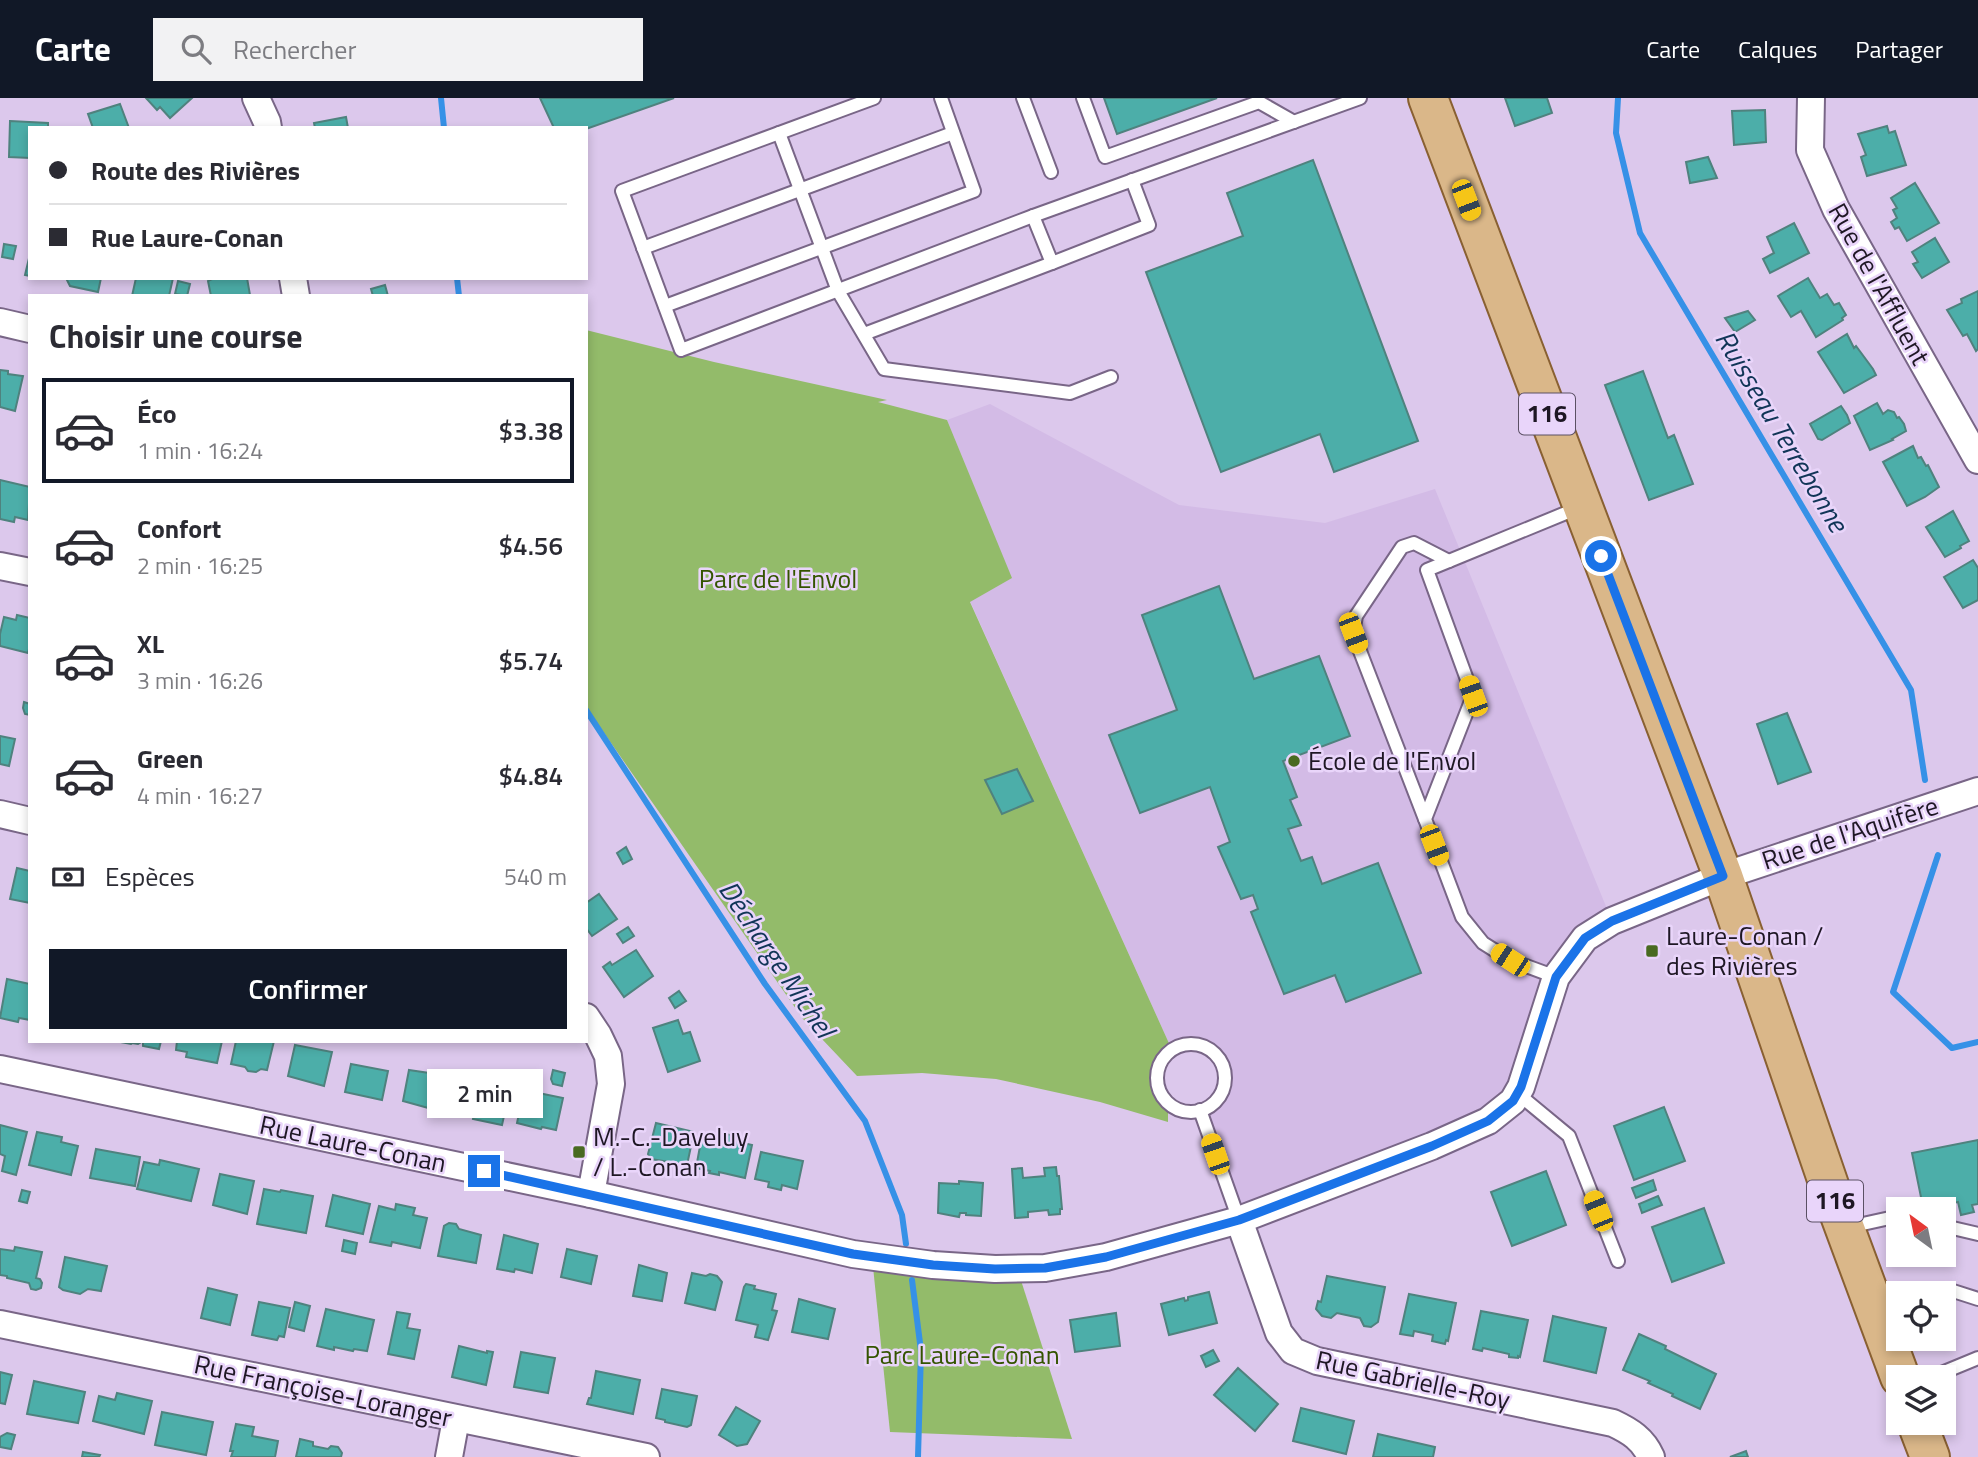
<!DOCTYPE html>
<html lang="fr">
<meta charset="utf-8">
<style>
body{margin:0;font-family:"Titillium Web",sans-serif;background:#f2f2f3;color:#2b2b33;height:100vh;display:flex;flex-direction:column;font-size:26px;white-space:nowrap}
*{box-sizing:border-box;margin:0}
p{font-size:23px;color:#7c7c81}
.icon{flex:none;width:38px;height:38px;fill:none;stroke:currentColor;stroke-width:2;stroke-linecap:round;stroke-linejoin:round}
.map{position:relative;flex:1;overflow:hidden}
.panel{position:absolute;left:28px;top:196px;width:560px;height:749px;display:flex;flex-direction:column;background:#fff;border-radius:0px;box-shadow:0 4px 10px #0003}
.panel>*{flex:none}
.hud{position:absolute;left:28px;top:28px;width:560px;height:154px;border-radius:0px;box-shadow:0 4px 10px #0003;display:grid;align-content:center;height:154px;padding:0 21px;background:#fff}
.needle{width:46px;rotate:327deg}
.controls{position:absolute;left:1886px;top:1099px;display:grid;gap:14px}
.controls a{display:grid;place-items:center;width:70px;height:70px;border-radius:0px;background:#fff;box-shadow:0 4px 10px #0003;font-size:35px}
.end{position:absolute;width:32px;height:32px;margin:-16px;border:9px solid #1a73e8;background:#fff;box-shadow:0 0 0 4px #fff}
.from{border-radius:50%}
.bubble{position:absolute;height:49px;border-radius:0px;background:#fff;box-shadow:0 4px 10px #0003;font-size:23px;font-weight:600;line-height:49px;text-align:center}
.car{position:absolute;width:21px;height:42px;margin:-21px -10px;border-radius:9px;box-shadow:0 0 5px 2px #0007;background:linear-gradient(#f5c518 24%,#345 0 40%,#f5c518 0 76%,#345 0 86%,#f5c518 0)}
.hud b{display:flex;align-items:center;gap:24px;height:66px;font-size:26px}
.hud b+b{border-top:2px solid #e1e1e2}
.hud i{width:18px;height:18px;background:#2b2b33}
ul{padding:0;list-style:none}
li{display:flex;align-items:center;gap:21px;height:105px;margin:0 14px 10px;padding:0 7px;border:4px solid transparent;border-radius:0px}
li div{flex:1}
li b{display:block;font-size:26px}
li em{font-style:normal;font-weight:600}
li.active{border-color:#111827}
li>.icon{width:63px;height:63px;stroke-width:1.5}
h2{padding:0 21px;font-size:32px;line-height:84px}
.pay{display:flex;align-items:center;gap:18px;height:77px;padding:0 21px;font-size:26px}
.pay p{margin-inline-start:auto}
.cta{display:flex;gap:14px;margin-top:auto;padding:14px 21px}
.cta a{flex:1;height:80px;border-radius:0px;background:#111827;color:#fff;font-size:28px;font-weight:600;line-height:80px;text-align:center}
header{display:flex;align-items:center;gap:42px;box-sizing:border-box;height:98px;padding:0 35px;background:#111827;color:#fff}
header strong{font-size:33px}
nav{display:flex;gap:38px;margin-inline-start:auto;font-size:24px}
.search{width:490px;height:63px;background:#f2f2f3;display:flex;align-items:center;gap:18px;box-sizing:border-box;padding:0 24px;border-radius:0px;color:#7c7c81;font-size:26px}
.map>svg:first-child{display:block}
</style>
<header>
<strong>Carte</strong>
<div class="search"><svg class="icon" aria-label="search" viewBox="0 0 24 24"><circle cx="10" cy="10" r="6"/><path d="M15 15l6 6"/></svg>Rechercher</div>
<nav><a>Carte</a><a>Calques</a><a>Partager</a></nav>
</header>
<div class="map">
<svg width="1978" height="1359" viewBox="0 0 1978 1359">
<rect width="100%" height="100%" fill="#dcc8ec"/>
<path fill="#d3bbe6" d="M990,306L1179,407L1325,425L1435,391L1612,823L1579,848L1521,989L1488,1023L1239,1122L1200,1012L1215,1004L1221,996L1225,980L1222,965L1211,953L1204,948L1187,946L1172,952L970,503L1011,479L947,322Z"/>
<g fill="#93bb6a">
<path d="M586,232L714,264L887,302L878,304L947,322L1012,480L970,504L1172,952L1161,963L1157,974L1158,990L1168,1005V1024L1100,1004L996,981L922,975L857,978L803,921L586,609Z"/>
<path d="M872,1159L1017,1170L1072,1341L890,1334Z"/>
</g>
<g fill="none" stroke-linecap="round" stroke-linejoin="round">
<g stroke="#3691e7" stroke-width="6">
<path d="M441,0L444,30"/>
<path d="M1618,0L1616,35L1640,135L1911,592L1925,682"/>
<path d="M457,180L459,198"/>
<path d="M586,612L765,886L865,1023L902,1117L906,1146"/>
<path d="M1938,757L1893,894L1952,950L1978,944"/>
<path d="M912,1182L921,1253L918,1359"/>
</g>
</g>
<g fill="#4caea9" stroke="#4f827e" stroke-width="2">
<path d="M146,0H192L170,20L160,9L157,12Z"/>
<path d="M540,0H674L586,31L554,30Z"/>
<path d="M1104,0H1217L1117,36Z"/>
<path d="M1505,0H1547L1552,15L1515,28Z"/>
<path d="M120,6L129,30H93L88,16Z"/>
<path d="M1765,12L1766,44L1734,47L1732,13Z"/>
<path d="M346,19L348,30H315L314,25Z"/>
<path d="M10,23L48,25V30H30V60L9,59Z"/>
<path d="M1887,28L1889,35L1895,33L1906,67L1867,78L1861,59L1866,57L1858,36Z"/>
<path d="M1708,59L1717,80L1690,85L1686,64Z"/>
<path d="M1313,62L1418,343L1334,374L1320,336L1221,374L1146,174L1243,138L1227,95Z"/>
<path d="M1915,85L1939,125L1907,143L1899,129L1895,131L1891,124L1897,120L1893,112L1897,110L1891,100Z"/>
<path d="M1794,125L1809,155L1770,175L1763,161L1774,155L1767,139Z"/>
<path d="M1935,140L1949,164L1922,180L1913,166L1918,164L1912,154Z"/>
<path d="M4,146L16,148L13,161L2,159Z"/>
<path d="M30,156V178L25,177Z"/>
<path d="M66,180H101L98,194L70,188Z"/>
<path d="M136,180H173L169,198H132Z"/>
<path d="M214,180H247L250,197L211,198L208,183Z"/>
<path d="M1808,180L1820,200L1827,196L1834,207L1839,205L1846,217L1842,220L1843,222L1816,239L1801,213L1791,219L1778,198Z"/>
<path d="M178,183L190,186L187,198L175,196Z"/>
<path d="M385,187L388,198H373L371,191Z"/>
<path d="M1978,193V251L1976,253L1967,236L1963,238L1947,212L1962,205L1961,201Z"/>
<path d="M1748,213L1755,222L1735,234L1725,220Z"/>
<path d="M1847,236L1854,250L1856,248L1873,271L1876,277L1844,295L1818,254Z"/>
<path d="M0,272L8,273V276L23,278L15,313L0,309Z"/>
<path d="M1643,273L1668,340L1674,337L1693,386L1649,402L1605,287Z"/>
<path d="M1877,305L1883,316L1888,312L1894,314L1897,320L1899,319L1904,326L1906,333L1892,341L1893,342L1870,352L1854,318Z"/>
<path d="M1841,308L1847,317L1850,325L1822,342L1818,341L1810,326Z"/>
<path d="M1913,348L1918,360L1921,359L1926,368L1928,367L1939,389L1925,399L1907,408L1883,364Z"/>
<path d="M0,382L30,389L28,422L15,419L14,424L0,421Z"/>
<path d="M1953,413L1969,443L1960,448L1961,450L1945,459L1926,429Z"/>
<path d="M1973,462L1978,470V502L1963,510L1944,479Z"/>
<path d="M1219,488L1254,581L1319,558L1350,638L1283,663L1297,699L1290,702L1301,727L1288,731L1301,763L1312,759L1322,786L1378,765L1421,875L1346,904L1335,877L1284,896L1251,814L1258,811L1253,797L1241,801L1218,749L1230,744L1210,689L1140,715L1109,637L1177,612L1142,517Z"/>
<path d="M17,517L30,520V547L28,555L0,548V536L4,519L16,522Z"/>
<path d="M24,604L30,606V617L25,616L23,610Z"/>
<path d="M1787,615L1811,674L1778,686L1757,626Z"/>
<path d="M0,638L15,641L9,668L0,666Z"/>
<path d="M1017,671L1033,703L1002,716L985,682Z"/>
<path d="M626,749L632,761L623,766L617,755Z"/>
<path d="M17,770L30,773V805L10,801Z"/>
<path d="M599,796L617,821L592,838L586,830V805Z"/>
<path d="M628,829L634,838L623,845L617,836Z"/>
<path d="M636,852L653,878L624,899L603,869L610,864L612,867Z"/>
<path d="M7,881L30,886V922L19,920L18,924L0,920Z"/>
<path d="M679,893L686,903L675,910L669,900Z"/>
<path d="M678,922L683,936L690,934L700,963L668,974L653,930Z"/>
<path d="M115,943H143L138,946L132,945L131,946Z"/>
<path d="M143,943H161L159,951L143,948Z"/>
<path d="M177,943H222L217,965L186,959L187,954L176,952Z"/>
<path d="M236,943H274L267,972L261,971L256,974L248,973L245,969L231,966Z"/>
<path d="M295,947L332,954L324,988L288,978Z"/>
<path d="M351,966L388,973L382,1002L345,994Z"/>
<path d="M409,972L436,976L444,988L439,1013L403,1003Z"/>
<path d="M553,972L565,975L562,988L553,986L551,981Z"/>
<path d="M467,982L510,991L502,1027L473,1021L474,1016L461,1013Z"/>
<path d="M524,992L563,1000L556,1032L542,1029L541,1031L517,1025Z"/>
<path d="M1664,1009L1685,1063L1634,1082L1614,1028Z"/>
<path d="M656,1025L694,1034L687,1067L651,1061L648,1056Z"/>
<path d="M0,1027L27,1034L16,1077L2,1073L5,1058L0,1056Z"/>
<path d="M37,1034L62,1039L61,1044L78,1048L71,1077L29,1067Z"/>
<path d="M720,1035L741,1039L739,1044L752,1047L745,1080L719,1074V1077L709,1075L710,1073L696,1070L701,1043L718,1046Z"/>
<path d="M1978,1042V1106L1972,1107L1974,1114L1961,1117L1958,1104L1937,1108L1936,1101L1922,1104L1912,1055Z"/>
<path d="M96,1051L140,1059L135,1088L90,1080Z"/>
<path d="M761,1054L803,1063L797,1091L782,1087L781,1092L768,1089L769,1084L755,1081Z"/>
<path d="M160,1062L199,1071L191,1103L137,1091L144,1064L159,1067Z"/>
<path d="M1056,1069L1057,1078H1059L1062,1111H1060V1116L1049,1117L1048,1112L1028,1114V1119L1015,1120L1012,1071L1022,1070L1023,1080L1045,1078L1044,1070Z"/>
<path d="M1546,1073L1566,1127L1512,1148L1491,1094Z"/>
<path d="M220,1076L254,1083L247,1116L213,1107Z"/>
<path d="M1653,1082L1656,1092L1636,1100L1632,1090Z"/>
<path d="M959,1083L983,1085L981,1118L966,1117V1115H960L959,1119L938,1115L939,1085L959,1086Z"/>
<path d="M264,1091L280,1094L281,1092L313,1098L306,1135L257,1126Z"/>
<path d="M22,1092L30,1094L27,1105L19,1103Z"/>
<path d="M333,1097L370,1106L363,1136L326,1128Z"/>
<path d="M1658,1098L1662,1107L1642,1115L1639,1106Z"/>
<path d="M396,1106L415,1110L413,1117L427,1120L420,1150L392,1144L391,1148L370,1144L379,1108L395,1112Z"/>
<path d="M1704,1110L1724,1165L1672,1184L1652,1129Z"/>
<path d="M449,1125L456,1126L459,1131L481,1137L476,1165L438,1158L444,1128Z"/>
<path d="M504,1137L538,1146L532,1175L515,1171L514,1174L497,1171Z"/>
<path d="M344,1142L357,1145L355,1156L342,1153Z"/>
<path d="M15,1149L42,1154L36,1180L40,1181L42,1185L41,1190L36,1192L31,1191L29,1185L7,1180V1178L0,1177V1151L14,1153Z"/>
<path d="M567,1151L597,1158L591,1186L561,1179Z"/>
<path d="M65,1159L107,1168L101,1193L88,1191L80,1196L63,1192L59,1189Z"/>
<path d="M639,1167L667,1175L662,1203L633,1198Z"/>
<path d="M692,1175L706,1178L710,1176L717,1178L722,1184L715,1212L685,1205Z"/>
<path d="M1327,1178L1385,1189L1378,1224L1371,1229L1364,1228L1360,1220L1337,1215L1331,1220L1322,1218L1316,1211L1318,1203L1321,1204Z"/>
<path d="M746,1186L755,1188L754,1191L776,1196L772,1212L777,1213L768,1242L755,1239L758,1227L736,1222L744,1189Z"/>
<path d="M208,1190L237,1197L230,1227L201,1220Z"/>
<path d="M1209,1194L1217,1225L1169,1237L1161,1206L1184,1200L1185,1203L1188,1202V1199Z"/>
<path d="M1409,1196L1456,1205L1448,1243L1446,1242L1445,1246L1432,1243L1433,1237L1414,1233L1413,1238L1400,1236Z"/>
<path d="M799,1201L835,1211L828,1241L792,1234Z"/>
<path d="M259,1204L290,1210L284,1239L279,1238L277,1242L252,1237Z"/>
<path d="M295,1204L310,1208L304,1233L289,1229Z"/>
<path d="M326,1211L374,1222L367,1253L354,1251L353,1253L334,1249V1252L317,1248Z"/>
<path d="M1481,1213L1528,1222L1520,1259L1518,1258V1260L1509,1259V1256L1483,1250L1482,1253L1473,1251Z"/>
<path d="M397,1214L410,1216L407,1230L420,1232L414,1261L388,1256Z"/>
<path d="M1116,1215L1120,1248L1075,1254L1070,1222Z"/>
<path d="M1553,1218L1606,1230L1596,1275L1544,1263Z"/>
<path d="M1639,1236L1666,1248L1665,1251L1716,1276L1700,1311L1672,1298L1673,1296L1648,1285L1650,1283L1623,1272Z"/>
<path d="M459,1248L487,1255V1253L493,1254L486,1287L452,1279Z"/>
<path d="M1213,1252L1219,1263L1206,1269L1201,1258Z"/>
<path d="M521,1254L555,1260L548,1295L514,1289Z"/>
<path d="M1238,1270L1278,1306L1255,1333L1214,1297Z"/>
<path d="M596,1273L640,1282L633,1316L587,1306L589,1300H591Z"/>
<path d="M0,1274L12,1277L5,1306L0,1305Z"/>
<path d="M34,1283L85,1294L78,1325L27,1316Z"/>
<path d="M662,1291L697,1298L691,1327L687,1329L665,1324V1322L656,1320Z"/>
<path d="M117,1295L152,1303L144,1336L93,1323L99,1298L115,1302Z"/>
<path d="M736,1309L760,1323L747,1346L737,1348L719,1337Z"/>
<path d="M1301,1310L1354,1323L1346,1356L1293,1343Z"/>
<path d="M162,1314L213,1324L206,1357L155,1347Z"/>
<path d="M236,1326L254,1329L252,1338L278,1343L275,1359H231L233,1353H230Z"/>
<path d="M7,1335L15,1337L11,1351L0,1349V1339Z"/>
<path d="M1378,1336L1435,1349L1433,1359H1373Z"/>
<path d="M300,1341L313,1344V1348L328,1351L331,1348L338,1349L342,1355L341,1359H296Z"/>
<path d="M1746,1353L1748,1359H1730Z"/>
<path d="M83,1354L100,1357L99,1359H82Z"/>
</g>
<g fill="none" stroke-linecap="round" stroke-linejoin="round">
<g stroke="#796687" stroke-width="16">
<g id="lane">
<path d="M874,0L622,93L681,252L1033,118L1360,0"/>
<path d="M1023,0L1051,74"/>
<path d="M1083,0L1105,59L1259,4L1294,24"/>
<path d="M779,35L838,193L884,271L1070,295L1111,279"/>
<path d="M1033,118L1052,165L1149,127L1132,82"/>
<path d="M643,150L953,35"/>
<path d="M665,208L974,93L941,0"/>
<path d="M864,236L1052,165"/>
<path d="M1425,721L1353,535L1356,518L1402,449L1414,445L1449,463"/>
<path d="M1556,879L1510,862L1483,845L1462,819L1425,721L1473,598L1427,472L1578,410"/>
<circle cx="1191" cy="980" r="34"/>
<path d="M1517,995L1569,1038L1618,1163"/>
<path d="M1200,1012L1239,1122"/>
<path d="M1944,1128L1978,1136"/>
<path d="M1849,1129L1899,1118"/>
<path d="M1939,1195L1950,1192L1978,1201"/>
<path d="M1932,1279L1978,1260"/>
</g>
</g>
<g stroke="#796687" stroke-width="30">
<g id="street">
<path d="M256,0L267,24L268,30"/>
<path d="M1811,0L1810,52L1836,111L1978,362"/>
<path d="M293,180L296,198"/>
<path d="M0,224L30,231"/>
<path d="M0,468L30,474"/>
<path d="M0,716L30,723"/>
<path d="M586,919L598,937L608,958L611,986L591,1096"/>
<path d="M0,971L591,1096L853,1156L933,1167L995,1171L1045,1170L1106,1159L1239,1122L1432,1048L1488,1023L1513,1003L1521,989L1556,879L1585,840L1612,823L1723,778L1978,693"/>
<path d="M1239,1122L1279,1235L1293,1253L1317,1263L1613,1325C1630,1333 1643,1341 1651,1359"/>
<path d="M0,1226L646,1359"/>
<path d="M449,1359L456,1321"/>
</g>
</g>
<g stroke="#896032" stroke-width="42">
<g id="primary">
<path d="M1428,0L1723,778L1831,1093L1900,1279"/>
<path d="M1917,1325L1930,1359"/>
</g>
</g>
<use href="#lane" stroke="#fff" stroke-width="12"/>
<use href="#street" stroke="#fff" stroke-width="26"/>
<use href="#primary" stroke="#dab789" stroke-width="38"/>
</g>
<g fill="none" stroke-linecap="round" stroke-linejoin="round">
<path stroke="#1a73e8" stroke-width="9" d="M484,1073L853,1156L933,1167L995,1171L1045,1170L1106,1159L1239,1122L1432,1048L1488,1023L1513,1003L1521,989L1556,879L1585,840L1612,823L1723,778L1601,458"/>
</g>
<g fill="#496a21" stroke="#e9d5fa" stroke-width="2.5">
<circle cx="1294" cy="663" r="7"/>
<rect x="1645" y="846" width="14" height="14" rx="3.5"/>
<rect x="572" y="1047" width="14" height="14" rx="3.5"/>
</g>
<g text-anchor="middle" stroke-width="5" stroke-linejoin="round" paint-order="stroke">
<g fill="#e9d5fa" stroke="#5b5064" stroke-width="2">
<rect x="1519" y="295.5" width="56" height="41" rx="5"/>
<rect x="1807" y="1082.5" width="56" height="41" rx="5"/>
</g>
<g font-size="24" font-weight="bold" fill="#1e1724">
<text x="1547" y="324">116</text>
<text x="1835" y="1111">116</text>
</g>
<g font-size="26" fill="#1e1724" stroke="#e9d5fa">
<text transform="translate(1879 186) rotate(61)" y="9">Rue de l'Affluent</text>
<text transform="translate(1850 735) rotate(-18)" y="9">Rue de l'Aquifère</text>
<text transform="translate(353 1046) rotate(12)" y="9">Rue Laure-Conan</text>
<text transform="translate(1413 1282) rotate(12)" y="9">Rue Gabrielle-Roy</text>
<text transform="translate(323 1293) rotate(12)" y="9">Rue Françoise-Loranger</text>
</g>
<g font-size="26" fill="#345400" stroke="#e9d5fa">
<text x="778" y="490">Parc de l'Envol</text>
<text x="962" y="1266">Parc Laure-Conan</text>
</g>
<g font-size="26" fill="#1e1724" stroke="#e9d5fa" text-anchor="start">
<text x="1308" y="672">École de l'Envol</text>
<text x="1666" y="847">Laure-Conan /<tspan x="1666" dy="30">des Rivières</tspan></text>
<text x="593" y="1048">M.-C.-Daveluy<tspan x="593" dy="30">/ L.-Conan</tspan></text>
</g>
<g font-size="28" font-style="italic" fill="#113557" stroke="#e9d5fa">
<text transform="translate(1782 333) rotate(59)" y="10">Ruisseau Terrebonne</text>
<text transform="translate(777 861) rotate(56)" y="10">Décharge Michel</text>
</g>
</g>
</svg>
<div class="controls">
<a><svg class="needle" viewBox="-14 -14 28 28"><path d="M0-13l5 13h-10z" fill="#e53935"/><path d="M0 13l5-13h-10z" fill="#7c7c81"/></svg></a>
<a><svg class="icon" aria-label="locate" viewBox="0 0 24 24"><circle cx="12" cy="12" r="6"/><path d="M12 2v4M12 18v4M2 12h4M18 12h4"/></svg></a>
<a><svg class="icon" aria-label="layers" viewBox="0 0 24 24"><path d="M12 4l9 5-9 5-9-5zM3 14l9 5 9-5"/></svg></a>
</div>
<i class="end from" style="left:1601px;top:458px"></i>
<i class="end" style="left:484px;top:1073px"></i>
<div class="bubble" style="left:427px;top:971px;width:116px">2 min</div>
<i class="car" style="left:1466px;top:102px;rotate:159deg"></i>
<i class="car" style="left:1353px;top:535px;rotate:159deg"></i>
<i class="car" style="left:1473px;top:598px;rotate:340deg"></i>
<i class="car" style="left:1434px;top:747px;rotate:159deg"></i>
<i class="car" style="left:1510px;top:862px;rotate:303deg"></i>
<i class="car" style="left:1215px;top:1056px;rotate:341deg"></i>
<i class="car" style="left:1598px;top:1113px;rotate:338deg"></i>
<div class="hud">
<b><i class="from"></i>Route des Rivières</b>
<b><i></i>Rue Laure-Conan</b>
</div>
<section class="panel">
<h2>Choisir une course</h2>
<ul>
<li class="active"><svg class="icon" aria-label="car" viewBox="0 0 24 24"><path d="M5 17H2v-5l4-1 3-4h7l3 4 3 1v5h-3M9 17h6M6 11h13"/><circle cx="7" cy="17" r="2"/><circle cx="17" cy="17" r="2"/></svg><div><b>Éco</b><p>1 min · 16:24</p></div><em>$3.38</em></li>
<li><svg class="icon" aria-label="car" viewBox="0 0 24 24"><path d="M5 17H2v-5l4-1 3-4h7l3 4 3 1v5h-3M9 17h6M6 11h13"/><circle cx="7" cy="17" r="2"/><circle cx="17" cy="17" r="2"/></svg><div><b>Confort</b><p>2 min · 16:25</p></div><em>$4.56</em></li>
<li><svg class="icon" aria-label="car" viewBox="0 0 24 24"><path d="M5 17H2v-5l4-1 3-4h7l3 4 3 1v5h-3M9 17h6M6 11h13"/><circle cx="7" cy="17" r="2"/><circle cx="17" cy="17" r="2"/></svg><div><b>XL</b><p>3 min · 16:26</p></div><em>$5.74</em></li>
<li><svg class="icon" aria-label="car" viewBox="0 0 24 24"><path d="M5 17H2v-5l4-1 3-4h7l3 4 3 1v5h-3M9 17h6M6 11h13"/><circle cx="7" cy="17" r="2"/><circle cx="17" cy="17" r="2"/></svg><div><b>Green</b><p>4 min · 16:27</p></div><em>$4.84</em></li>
</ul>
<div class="pay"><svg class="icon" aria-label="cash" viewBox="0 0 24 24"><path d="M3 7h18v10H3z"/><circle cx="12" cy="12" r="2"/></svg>Espèces<p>540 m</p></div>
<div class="cta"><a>Confirmer</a></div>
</section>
</div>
